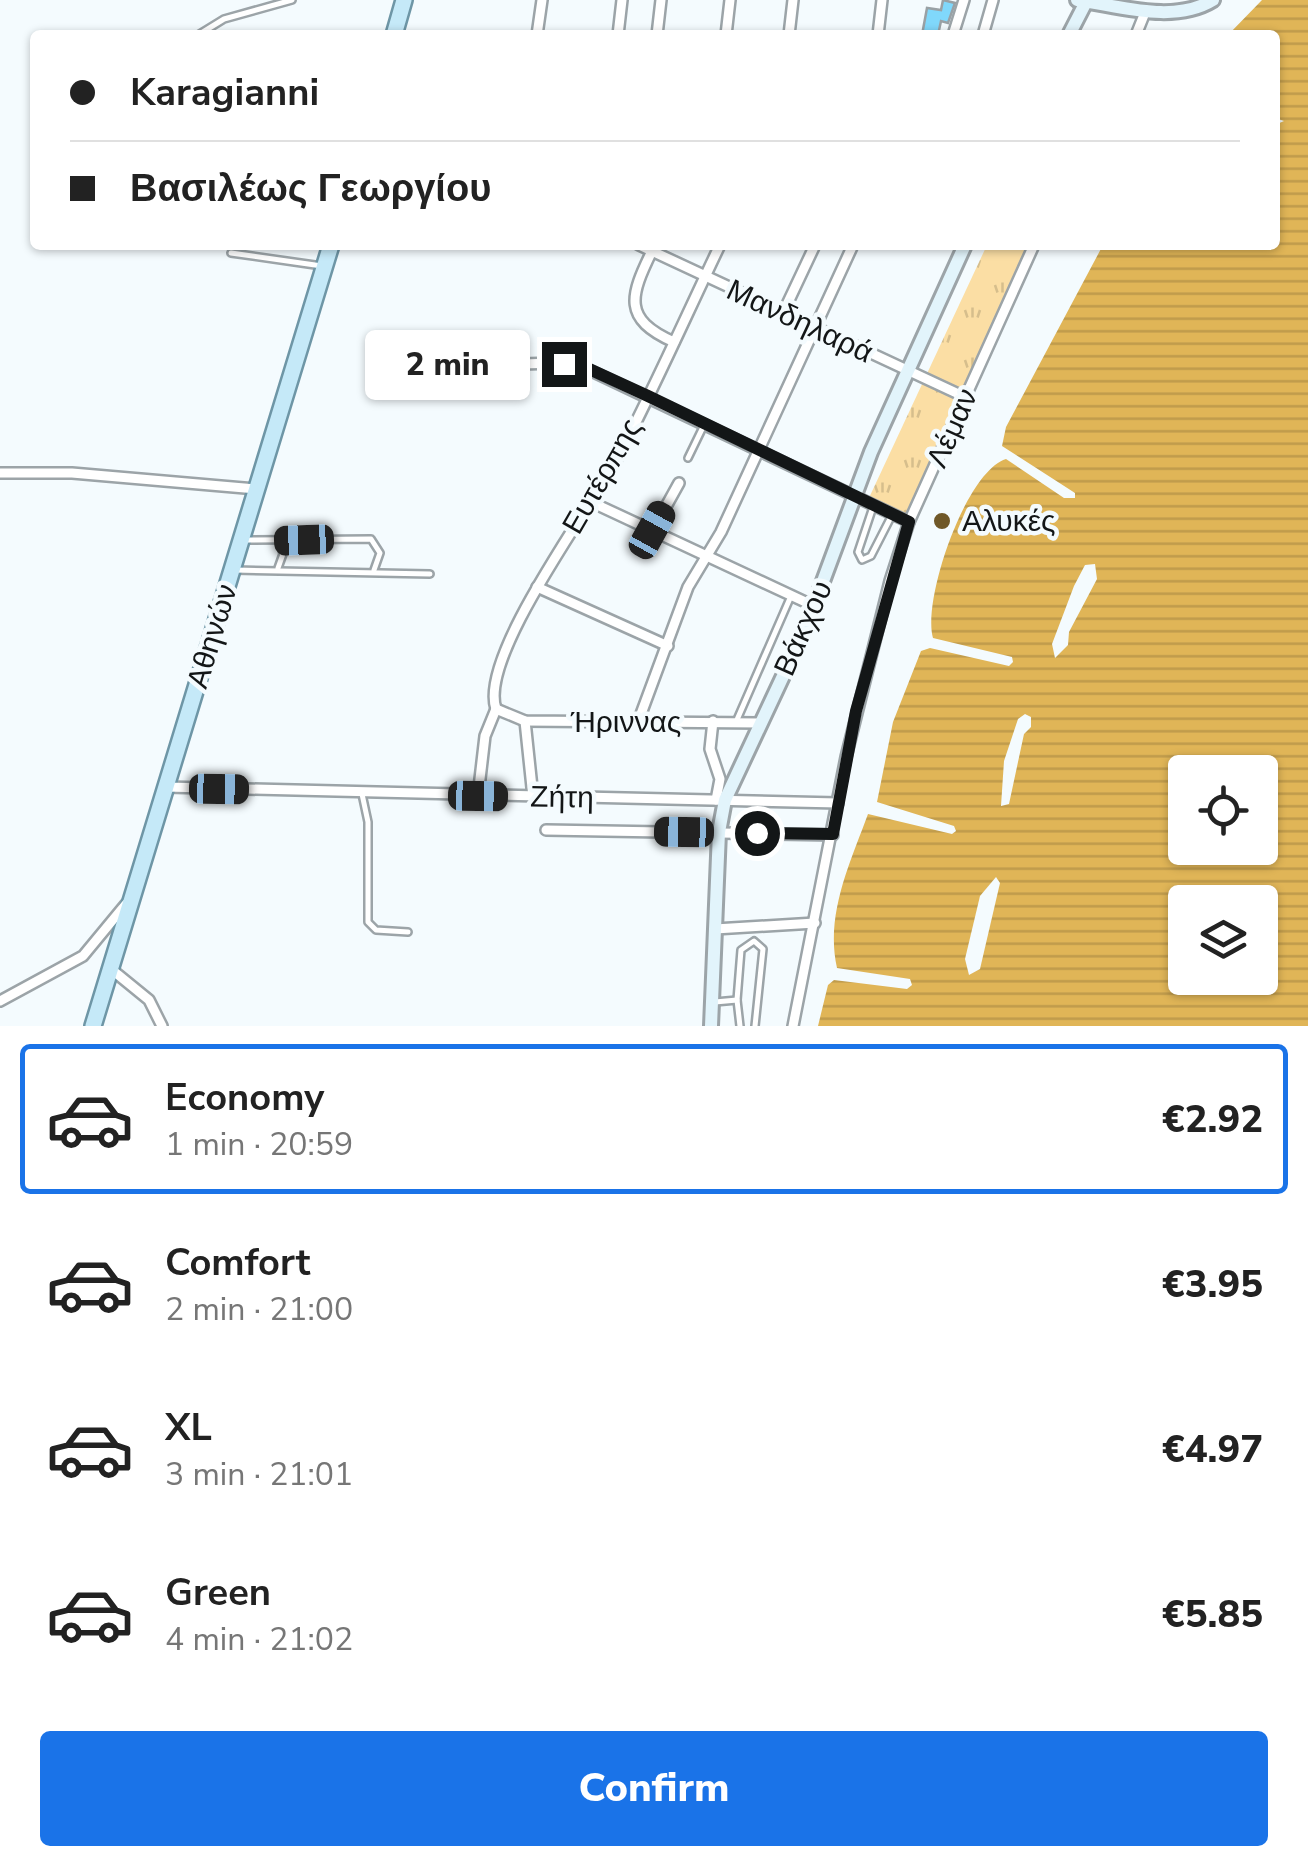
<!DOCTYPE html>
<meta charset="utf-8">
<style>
body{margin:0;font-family:"Nunito Sans",sans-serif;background:#f2f2f2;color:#222;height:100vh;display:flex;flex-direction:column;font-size:38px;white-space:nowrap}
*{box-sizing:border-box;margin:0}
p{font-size:32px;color:#767676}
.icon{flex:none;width:55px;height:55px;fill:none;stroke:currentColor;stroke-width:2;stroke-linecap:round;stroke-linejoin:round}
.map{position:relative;height:1026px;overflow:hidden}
.drawer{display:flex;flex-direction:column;background:#fff;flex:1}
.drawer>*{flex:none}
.guide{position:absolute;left:30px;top:30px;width:1250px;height:220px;border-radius:10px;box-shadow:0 2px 8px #0004;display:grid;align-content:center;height:220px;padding:0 40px;background:#fff}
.tools{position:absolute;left:1168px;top:755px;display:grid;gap:20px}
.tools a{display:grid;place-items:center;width:110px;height:110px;border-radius:10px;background:#fff;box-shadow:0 2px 8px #0004;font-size:50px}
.end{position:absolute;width:45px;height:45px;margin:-22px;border:12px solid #131617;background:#fff;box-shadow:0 0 0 5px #fff}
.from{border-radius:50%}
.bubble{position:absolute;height:70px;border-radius:10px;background:#fff;box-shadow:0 2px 8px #0004;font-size:32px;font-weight:800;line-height:70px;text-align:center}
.car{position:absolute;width:30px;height:60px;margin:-30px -15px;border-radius:12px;box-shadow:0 0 8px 2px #0007;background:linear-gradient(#222 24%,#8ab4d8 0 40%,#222 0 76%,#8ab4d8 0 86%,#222 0)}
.guide b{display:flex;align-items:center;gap:35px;height:95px;font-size:38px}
.guide b+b{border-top:2px solid #e0e0e0}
.guide i{width:25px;height:25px;background:#222}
ul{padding:18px 0 0;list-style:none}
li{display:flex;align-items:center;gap:30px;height:150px;margin:0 20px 15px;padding:0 20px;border:5px solid transparent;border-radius:10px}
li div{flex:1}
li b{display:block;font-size:38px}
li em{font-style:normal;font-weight:800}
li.selected{border-color:#1a73e8}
li>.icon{width:90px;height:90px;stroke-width:1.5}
.cta{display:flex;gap:20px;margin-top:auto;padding:20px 40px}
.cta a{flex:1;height:115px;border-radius:10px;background:#1a73e8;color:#fff;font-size:40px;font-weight:800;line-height:115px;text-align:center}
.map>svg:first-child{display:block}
</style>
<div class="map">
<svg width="1308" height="1026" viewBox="0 0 1308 1026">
<defs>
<pattern id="grass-tufts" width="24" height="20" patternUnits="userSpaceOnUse" patternTransform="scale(2.5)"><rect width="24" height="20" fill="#fbdea4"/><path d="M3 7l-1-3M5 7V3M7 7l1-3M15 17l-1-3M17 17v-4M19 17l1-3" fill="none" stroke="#d6be8c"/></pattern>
<pattern id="water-rules" width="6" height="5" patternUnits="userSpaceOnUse" patternTransform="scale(2.5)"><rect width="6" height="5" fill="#e0b557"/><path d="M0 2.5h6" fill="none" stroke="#bf9b4b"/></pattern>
</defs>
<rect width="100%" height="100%" fill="#f4fbfe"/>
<path fill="url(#grass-tufts)" d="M987,245H1029L907,519L868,500Z"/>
<path fill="url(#water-rules)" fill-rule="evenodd" d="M1262,0H1308V1026H818L828,985L834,980L907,989L912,985L910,979L837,968C825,915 850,863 868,814L952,834L956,831L954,826L877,802L893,722L921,651L930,648L1009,666L1013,662L1012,657L933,638C922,601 965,472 1006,459L1064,498H1075V493L1002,446L1006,427L1103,245H1275V125L1284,121L1275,118V35H1228ZM1185,772H1260V848H1185ZM1185,902H1260V978H1185Z"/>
<g fill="#f4fbfe">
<path d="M1095,564L1097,579L1069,632L1068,645L1055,658L1052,644L1074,586L1085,565Z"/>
<path d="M1025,714L1031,717V727L1024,734L1009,804L1001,806L1004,761L1018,719Z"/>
<path d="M996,877L1000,883L980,969L969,975L965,959L980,896Z"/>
</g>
<path fill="#80d8fb" stroke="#99a1a5" stroke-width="2.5" d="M943,0L955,3L948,23L941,21L938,35H922L927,8L941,10Z"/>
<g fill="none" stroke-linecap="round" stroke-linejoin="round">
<g stroke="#9ca4a8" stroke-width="10">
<g id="lane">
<path d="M198,35L224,19L292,0"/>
<path d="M231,253L322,266"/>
<path d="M688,458L704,425"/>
<path d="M873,507L858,552L862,560L871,556L892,515"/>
<path d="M246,540L371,539L380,553L374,570"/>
<path d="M278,568L283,554L280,542"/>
<path d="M235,570L430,574"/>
<path d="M736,722L791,596"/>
<path d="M362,794L368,822V922L376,930L408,932"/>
<path d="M715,1002L737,1000"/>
<path d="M740,1026L737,1000L741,950L754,941L763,949L755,1026"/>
</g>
</g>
<g stroke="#9ca4a8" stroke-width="14">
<g id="street">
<path d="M537,35L542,0"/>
<path d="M618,35L622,0"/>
<path d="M657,35L661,0"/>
<path d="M726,35L730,0"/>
<path d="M789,35L793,0"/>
<path d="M878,35L882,0"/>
<path d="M953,35L964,0"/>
<path d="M983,35L993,0"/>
<path d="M1136,35L1146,10"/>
<path d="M639,245L965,397"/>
<path d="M652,251C630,296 622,319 674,342"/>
<path d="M783,313L815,245"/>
<path d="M523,364L554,363L587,369L909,522"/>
<path d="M0,473H72L257,489"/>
<path d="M591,502L814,606"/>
<path d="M653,530L679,483"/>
<path d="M537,587L668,646"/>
<path d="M496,709C478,656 594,503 621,452C656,384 687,314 720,245"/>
<path d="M496,709L525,721L760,723"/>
<path d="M525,721L533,797"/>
<path d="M713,721L710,749L720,779L716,800"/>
<path d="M638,722L688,587L721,532L853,245"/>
<path d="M166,787L838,803"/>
<path d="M478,796L485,736L496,709"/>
<path d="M546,830L833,835"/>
<path d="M715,929L815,923"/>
<path d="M111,969L149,1000L162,1026"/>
<path d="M0,1001L83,956L126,904"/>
<path d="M793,1026L846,757L890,581L909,522L1034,245"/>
</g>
</g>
<g stroke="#9ca4a8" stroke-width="18">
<g id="secondary">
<path d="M1077,0C1120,6 1174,24 1213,0"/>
<path d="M1069,35L1087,0"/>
<path d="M711,1026L719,832L725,800L806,627L871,452L965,245"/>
</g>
</g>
<g stroke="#6e96a6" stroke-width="20">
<g id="primary">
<path d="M394,35L404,0"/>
<path d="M93,1026L331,245"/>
</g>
</g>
<use href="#lane" stroke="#fff" stroke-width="5"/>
<use href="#street" stroke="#fff" stroke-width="9"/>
<use href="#secondary" stroke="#e2f4fb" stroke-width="12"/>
<use href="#primary" stroke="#c5e9f8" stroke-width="15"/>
</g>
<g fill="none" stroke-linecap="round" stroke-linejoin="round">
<path stroke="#131617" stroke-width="12" d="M564,364L587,368L648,396L909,522L856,711L833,834L757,833"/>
</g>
<circle fill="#6f5828" stroke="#f4fbfe" stroke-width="4" cx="942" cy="521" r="10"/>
<g text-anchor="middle" stroke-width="9" stroke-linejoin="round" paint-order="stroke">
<g font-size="30" fill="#131617" stroke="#f4fbfe">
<text transform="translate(800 321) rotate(25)" y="10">Μανδηλαρά</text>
<text transform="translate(952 428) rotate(-66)" y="10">Λέμαν</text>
<text transform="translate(602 476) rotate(-60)" y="10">Ευτέρπης</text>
<text transform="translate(803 628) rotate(-66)" y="10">Βάκχου</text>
<text transform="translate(212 636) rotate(-73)" y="10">Αθηνών</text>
<text x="626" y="732">Ήριννας</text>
<text transform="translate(562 797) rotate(1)" y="10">Ζήτη</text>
</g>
<g font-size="30" fill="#131617" stroke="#f4fbfe" text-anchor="start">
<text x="962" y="531">Αλυκές</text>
</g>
</g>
</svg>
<div class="tools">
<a><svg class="icon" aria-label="locate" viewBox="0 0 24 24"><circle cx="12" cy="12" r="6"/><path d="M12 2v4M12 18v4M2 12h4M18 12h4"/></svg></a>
<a><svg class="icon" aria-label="layers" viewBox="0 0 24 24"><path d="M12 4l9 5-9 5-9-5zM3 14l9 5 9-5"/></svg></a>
</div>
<i class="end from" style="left:757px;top:833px"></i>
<i class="end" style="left:564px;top:364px"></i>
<div class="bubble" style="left:365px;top:330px;width:165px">2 min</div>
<i class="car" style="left:652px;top:530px;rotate:29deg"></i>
<i class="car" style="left:304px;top:540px;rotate:268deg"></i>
<i class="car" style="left:219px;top:789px;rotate:91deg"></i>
<i class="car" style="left:478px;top:796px;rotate:91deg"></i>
<i class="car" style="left:684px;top:832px;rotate:271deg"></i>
<div class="guide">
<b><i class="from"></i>Karagianni</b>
<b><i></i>Βασιλέως Γεωργίου</b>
</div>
</div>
<section class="drawer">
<ul>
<li class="selected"><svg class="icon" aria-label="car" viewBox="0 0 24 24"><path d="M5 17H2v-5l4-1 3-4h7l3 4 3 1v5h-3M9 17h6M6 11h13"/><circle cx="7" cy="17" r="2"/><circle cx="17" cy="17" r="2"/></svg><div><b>Economy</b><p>1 min · 20:59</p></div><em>€2.92</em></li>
<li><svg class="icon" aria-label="car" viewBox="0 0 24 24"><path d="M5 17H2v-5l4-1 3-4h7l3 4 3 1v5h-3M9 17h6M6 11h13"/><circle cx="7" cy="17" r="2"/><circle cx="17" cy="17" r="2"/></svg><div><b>Comfort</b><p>2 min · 21:00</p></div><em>€3.95</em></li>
<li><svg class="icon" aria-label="car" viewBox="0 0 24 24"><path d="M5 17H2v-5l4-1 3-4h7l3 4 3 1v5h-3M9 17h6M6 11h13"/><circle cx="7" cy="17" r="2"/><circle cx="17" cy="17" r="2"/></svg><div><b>XL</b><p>3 min · 21:01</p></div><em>€4.97</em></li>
<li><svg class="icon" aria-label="car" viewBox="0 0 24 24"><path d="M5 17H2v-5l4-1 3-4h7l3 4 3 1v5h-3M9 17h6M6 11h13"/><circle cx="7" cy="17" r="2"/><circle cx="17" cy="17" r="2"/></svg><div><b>Green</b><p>4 min · 21:02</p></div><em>€5.85</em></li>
</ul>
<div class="cta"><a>Confirm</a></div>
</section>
